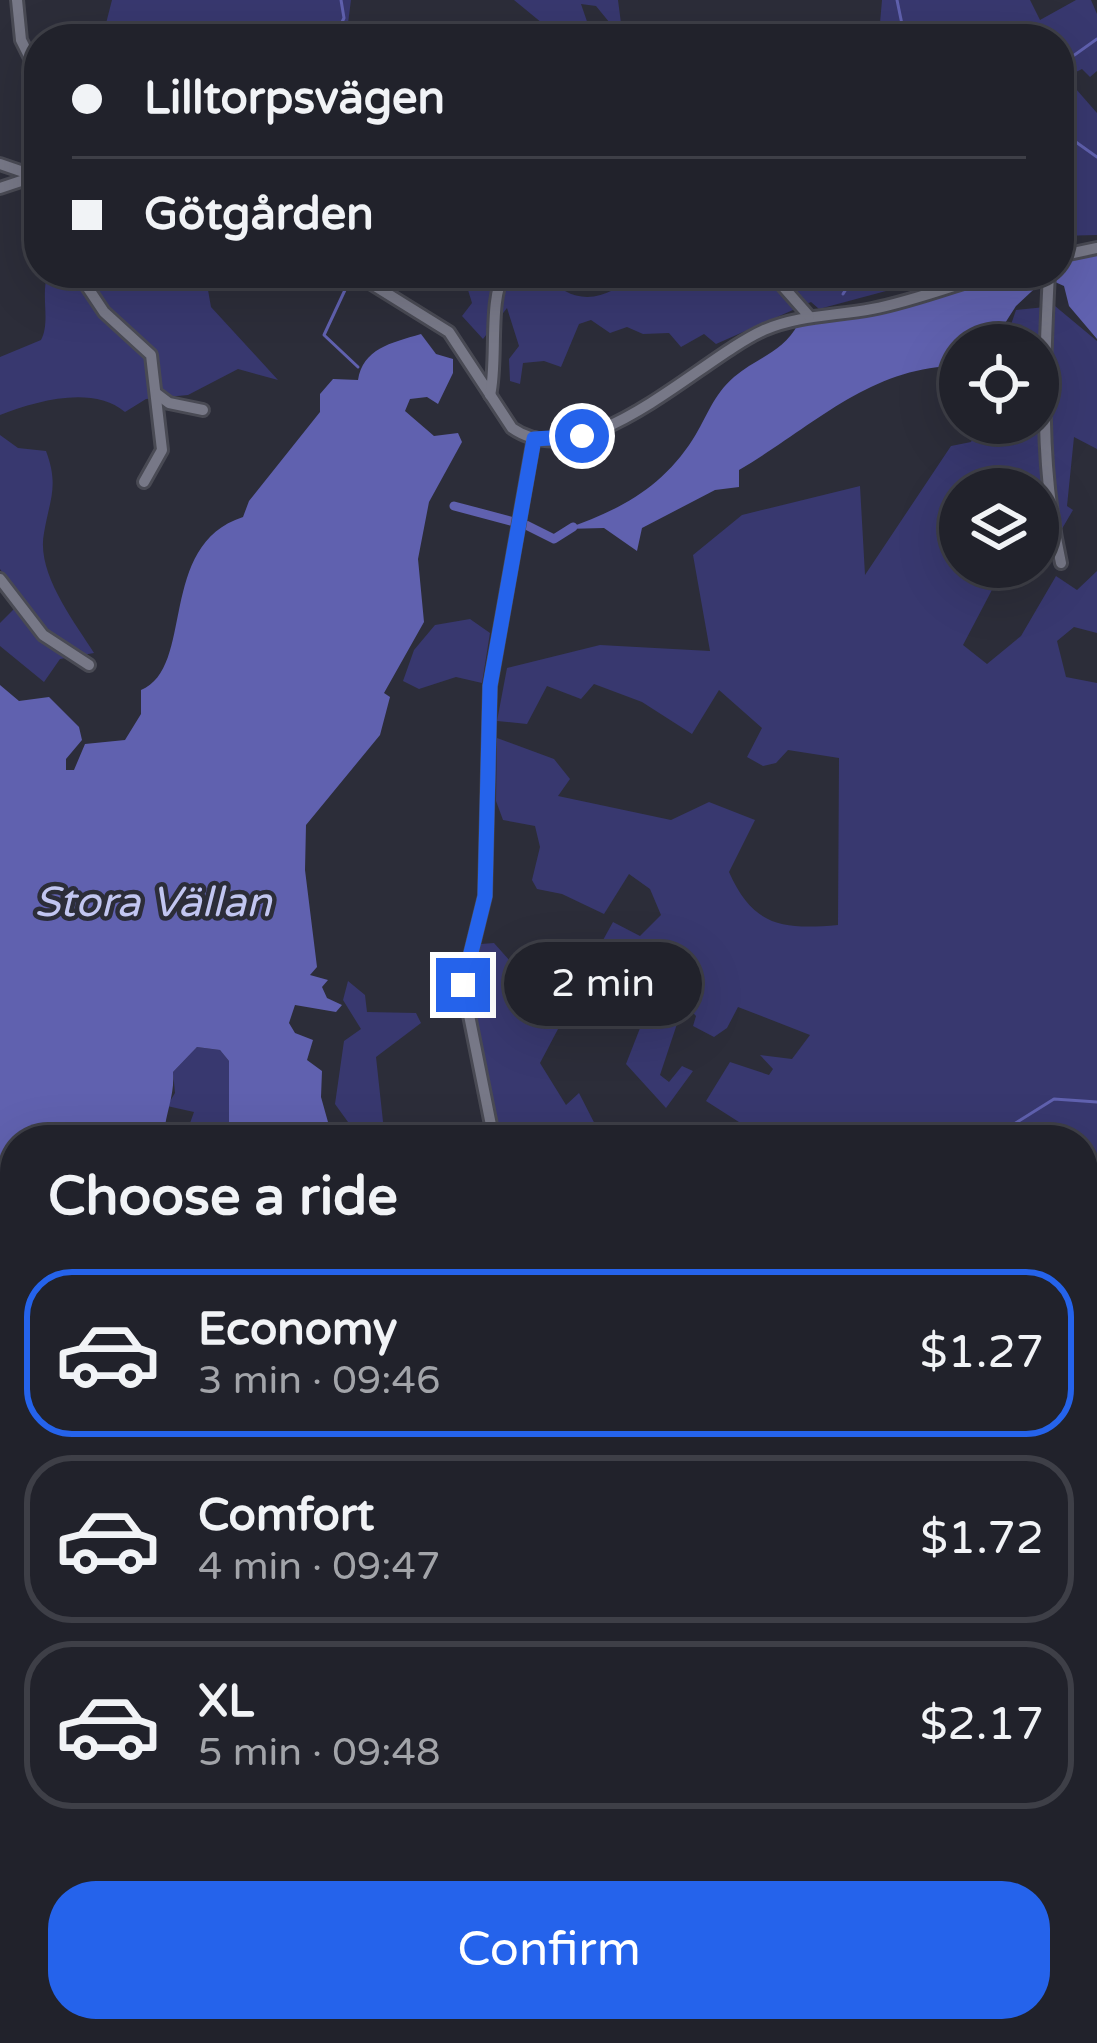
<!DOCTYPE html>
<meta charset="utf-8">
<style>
body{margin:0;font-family:"Varela Round",sans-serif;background:#2d2f37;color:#f1f3f6;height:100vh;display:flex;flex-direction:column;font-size:45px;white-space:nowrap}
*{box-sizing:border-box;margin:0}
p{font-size:39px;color:#a2a4a9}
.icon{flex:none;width:66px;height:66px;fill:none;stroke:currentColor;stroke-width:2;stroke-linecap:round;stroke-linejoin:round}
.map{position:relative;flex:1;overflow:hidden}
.drawer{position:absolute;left:0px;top:1125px;width:1098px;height:918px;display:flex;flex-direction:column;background:#21222b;border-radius:48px 48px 0 0;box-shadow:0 12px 48px #0002,0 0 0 3px #3e3f47}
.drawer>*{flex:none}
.banner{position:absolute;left:24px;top:24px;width:1050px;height:264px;border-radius:48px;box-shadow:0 12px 48px #0002,0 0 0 3px #3e3f47;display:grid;align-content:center;height:264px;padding:0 48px;background:#21222b}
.controls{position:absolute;left:939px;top:324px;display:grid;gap:24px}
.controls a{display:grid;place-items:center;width:120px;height:120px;border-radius:50%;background:#21222b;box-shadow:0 12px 48px #0002,0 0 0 3px #3e3f47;font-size:60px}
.end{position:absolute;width:54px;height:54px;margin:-27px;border:15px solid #2563eb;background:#fff;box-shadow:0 0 0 6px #fff}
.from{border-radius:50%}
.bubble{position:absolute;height:84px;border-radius:42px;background:#21222b;box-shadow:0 12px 48px #0002,0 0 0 3px #3e3f47;font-size:39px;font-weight:600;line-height:84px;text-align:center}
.banner b{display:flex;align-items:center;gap:42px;height:114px;font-size:45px}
.banner b+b{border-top:3px solid #3e3f47}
.banner i{width:30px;height:30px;background:#f1f3f6}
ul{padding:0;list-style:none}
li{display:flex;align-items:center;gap:36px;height:168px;margin:0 24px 18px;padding:0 24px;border:6px solid #3e3f47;border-radius:48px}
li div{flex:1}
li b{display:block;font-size:45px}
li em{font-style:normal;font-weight:600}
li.on{border-color:#2563eb}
li>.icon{width:108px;height:108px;stroke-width:1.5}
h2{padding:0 48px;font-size:54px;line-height:144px}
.cta{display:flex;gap:24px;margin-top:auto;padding:24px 48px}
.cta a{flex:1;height:138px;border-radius:48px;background:#2563eb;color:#fff;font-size:48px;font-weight:600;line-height:138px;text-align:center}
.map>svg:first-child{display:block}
</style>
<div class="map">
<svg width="1097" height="2043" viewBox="0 0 1097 2043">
<rect width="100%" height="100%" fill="#2c2d39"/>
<g fill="#38386f">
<path d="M112,0H351L347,31L293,28L264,39H102Z"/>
<path d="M514,0H618L623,39L596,6L581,4L593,39H541L542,23Z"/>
<path d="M882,0H1030L1040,20L1076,0H1091L1097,14V71L1090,77L1082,69L1076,72V89L1097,113V235L1059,236V39H895L893,26L880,23Z"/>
<path d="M48,273H205L211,307L278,380L238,369L188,395L146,399L125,412C92,385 37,401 0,415V357L41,340C51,321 40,295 48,273Z"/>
<path d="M485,273H558L565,291C590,305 617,292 636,273H953L819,309L811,302L716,344L704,334L681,347L669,333L643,334L627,327L610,333L591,320L579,324L561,367L544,361L523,363L520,384L510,381L509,359L519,346L507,308L483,339L462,316L472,303L468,290Z"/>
<path d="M1055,306L1097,341V449L1074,437L1067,506L1073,510L1046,556L1038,551V489H960V567H1004L963,645L987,664L1021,636L1056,576L1077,590L1097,571V633L1074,627L1057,641L1066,677L1097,683V2043H203L193,2028H1083V1140H767L706,1101L730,1062L769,1075L773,1069L760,1055L792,1059L810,1035L738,1007L727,1028L714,1037L693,1026L696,1016L684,1003L660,1075L669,1082L682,1066L693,1071L666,1108L626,1064L642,1023L623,1000L612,1007L582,978L613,922L640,936L661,915L650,889L629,874L604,914L562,894L537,889L532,880L540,847L535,826L503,820L496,801L497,738L554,759L570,779L558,796L671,820L709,802L755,820L729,872C753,926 782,930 838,925L839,758L788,750L776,763L763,766L747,757L762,728L719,690L692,734L642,702L594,684L581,699L547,686L527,724L497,721L507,668L600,645L710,651L693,555L742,515L860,486L865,575L951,446L971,442L978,423H1038V345H1004L1016,310Z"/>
<path d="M0,435L18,448L46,451C59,486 50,498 44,533C36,573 74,621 94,653L60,659L44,682L0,646V623L22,601L0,569Z"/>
<path d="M470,619L490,633L482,683L456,677L419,689L403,681L414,650L435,625Z"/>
<path d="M494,943L518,970L562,996L566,1014L540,1063L566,1105L579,1093L603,1140H498L472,1012L473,959L481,944Z"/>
<path d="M348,981L365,995L367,1012L416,1013L421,1023L376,1057L385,1140H361L335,1104L344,1041L361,1029L343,1000Z"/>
<path d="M197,1047L220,1050L229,1061V1103L248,1127L277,1140H184L194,1112L167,1106L175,1093L173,1072Z"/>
</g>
<g fill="#6061af">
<path d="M1097,254V339L1069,306L1064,286L1046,278L1016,306L991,345H960V366C871,365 810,429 739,470V487L715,490L642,528L637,551L604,528L565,529C618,511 662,488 693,439C707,417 713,395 734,377C757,357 783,353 798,324L1011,273H1059V261Z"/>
<path d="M421,334L436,354L453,359V373L438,404L427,397L410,399L405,411L434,436L458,433L462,442L429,502L418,559L424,622L384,693L390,697L380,735L306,825L305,870L317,967L310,975L328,980L322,987L327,998L342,1005L336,1012L295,1005L289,1023L295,1033L313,1040L307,1060L322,1071L321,1097L333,1140C301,1140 256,1137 229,1124V1061L220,1050L197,1047L173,1072C175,1094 166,1111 164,1134L171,1140H15V2028H186L195,2043H0V685L19,701L49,697L79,727L82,740L66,759V770H74L85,744L125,740L141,714V690C196,668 156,545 243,517L249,501L320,412V394L333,379L358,380C363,349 390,343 421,334Z"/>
</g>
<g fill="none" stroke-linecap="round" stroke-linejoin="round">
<g stroke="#6061af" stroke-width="3">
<path d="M897,0L905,39"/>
<path d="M334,39L344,18L341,0"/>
<path d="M1059,66L1097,39"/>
<path d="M1059,130L1097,157"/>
<path d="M352,275L324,335L358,367"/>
<path d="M843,294L856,273"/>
<path d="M975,1140L1006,1129L1054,1099L1097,1102"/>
</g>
<g stroke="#6061af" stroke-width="9">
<path d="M454,506L518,523"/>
<path d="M526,525L554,539L573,527"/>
</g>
<g stroke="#494a54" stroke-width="16">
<g id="minor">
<path d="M17,0L21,40L39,76"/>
<path d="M0,164L35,176"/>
<path d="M0,188L39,175"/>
<path d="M1059,256L1097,248"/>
<path d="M78,273L104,312L151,355L162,450L144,482"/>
<path d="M354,273L449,332L512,428C585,479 699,359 764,330C799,315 835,316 872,309C913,301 954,285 995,273"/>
<path d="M771,273L809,316"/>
<path d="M1049,273C1044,372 1039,465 1061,563"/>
<path d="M157,394L169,403L203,410"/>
<path d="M490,395C498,362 488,297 505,273"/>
<path d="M0,579L43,635L89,665"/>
<path d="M494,1140L463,985L485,896L490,686L534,438"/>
<path d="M573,2043V2028"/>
</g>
</g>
<use href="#minor" stroke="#777887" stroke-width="10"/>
</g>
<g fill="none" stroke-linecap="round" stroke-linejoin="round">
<path stroke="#2563eb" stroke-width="15" d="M463,985L485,896L490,686L534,439L582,436"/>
</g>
<g text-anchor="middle" stroke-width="9" stroke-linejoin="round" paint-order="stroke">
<g font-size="42" font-style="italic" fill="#c2c6f1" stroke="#2c2d39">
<text x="153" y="916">Stora Vällan</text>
</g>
</g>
</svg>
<div class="controls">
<a><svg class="icon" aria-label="locate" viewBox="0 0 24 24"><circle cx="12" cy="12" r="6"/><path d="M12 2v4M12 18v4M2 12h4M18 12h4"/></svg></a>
<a><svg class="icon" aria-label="layers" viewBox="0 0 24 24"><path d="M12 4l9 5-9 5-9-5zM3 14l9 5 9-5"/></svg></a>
</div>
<i class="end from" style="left:582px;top:436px"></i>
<i class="end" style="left:463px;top:985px"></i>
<div class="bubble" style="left:504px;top:942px;width:198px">2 min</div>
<div class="banner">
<b><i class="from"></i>Lilltorpsvägen</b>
<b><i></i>Götgården</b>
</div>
<section class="drawer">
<h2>Choose a ride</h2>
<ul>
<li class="on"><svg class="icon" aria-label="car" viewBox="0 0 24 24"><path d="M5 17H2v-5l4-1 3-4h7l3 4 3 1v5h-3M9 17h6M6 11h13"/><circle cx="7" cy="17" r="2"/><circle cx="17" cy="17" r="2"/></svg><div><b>Economy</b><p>3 min · 09:46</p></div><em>$1.27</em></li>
<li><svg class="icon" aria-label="car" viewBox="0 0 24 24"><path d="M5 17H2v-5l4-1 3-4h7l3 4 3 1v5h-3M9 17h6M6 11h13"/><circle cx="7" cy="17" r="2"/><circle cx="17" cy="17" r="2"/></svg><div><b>Comfort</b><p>4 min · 09:47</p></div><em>$1.72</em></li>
<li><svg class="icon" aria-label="car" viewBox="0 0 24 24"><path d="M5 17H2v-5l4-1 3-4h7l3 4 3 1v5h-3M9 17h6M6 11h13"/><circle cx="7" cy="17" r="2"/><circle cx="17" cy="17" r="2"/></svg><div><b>XL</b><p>5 min · 09:48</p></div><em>$2.17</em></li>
</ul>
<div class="cta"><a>Confirm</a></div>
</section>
</div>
